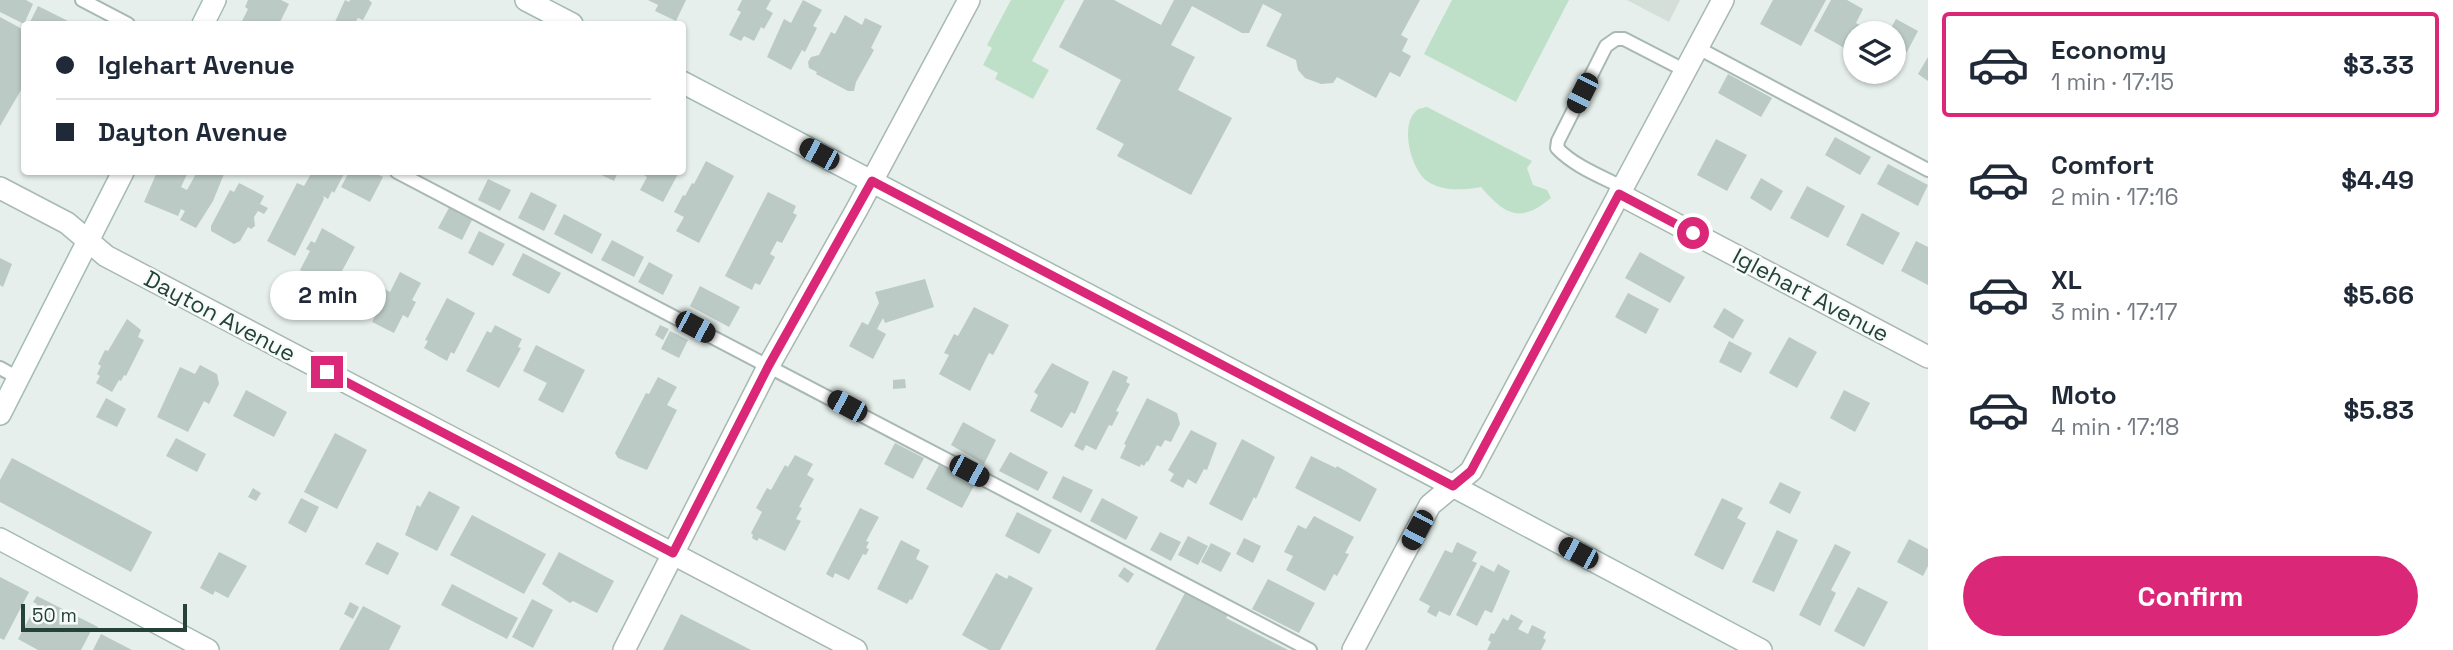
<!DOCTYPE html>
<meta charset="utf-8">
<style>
body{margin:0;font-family:"Space Grotesk",sans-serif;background:#f2f2f3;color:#1f2937;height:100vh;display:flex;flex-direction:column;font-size:26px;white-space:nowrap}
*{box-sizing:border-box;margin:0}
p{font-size:23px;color:#747a83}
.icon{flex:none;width:38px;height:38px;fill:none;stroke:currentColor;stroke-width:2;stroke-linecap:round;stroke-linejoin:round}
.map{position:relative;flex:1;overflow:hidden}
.panel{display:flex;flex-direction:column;background:#fff;width:525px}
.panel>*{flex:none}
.guide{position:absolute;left:21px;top:21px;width:665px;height:154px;border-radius:7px;box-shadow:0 2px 5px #0004;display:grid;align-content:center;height:154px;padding:0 35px;background:#fff}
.controls{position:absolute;left:1843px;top:21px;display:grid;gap:14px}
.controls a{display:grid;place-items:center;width:63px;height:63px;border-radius:50%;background:#fff;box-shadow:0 2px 5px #0004;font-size:35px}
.scale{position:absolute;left:21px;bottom:18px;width:166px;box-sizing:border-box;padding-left:7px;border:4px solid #24423a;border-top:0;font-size:19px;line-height:24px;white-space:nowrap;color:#24423a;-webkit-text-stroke:5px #f7fbf9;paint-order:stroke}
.end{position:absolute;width:32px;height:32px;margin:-16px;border:9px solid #db2777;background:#fff;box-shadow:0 0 0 4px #fff}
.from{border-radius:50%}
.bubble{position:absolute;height:49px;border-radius:24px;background:#fff;box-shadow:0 2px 5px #0004;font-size:23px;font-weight:700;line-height:49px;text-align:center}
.car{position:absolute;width:21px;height:42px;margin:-21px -10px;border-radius:9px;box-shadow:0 0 5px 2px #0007;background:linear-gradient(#222 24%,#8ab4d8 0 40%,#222 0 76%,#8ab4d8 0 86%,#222 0)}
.guide b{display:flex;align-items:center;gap:24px;height:66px;font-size:26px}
.guide b+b{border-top:2px solid #e0e1e3}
.guide i{width:18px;height:18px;background:#1f2937}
ul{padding:12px 0 0;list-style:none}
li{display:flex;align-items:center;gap:21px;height:105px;margin:0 14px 10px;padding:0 21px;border:4px solid transparent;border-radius:7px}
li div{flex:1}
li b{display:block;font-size:26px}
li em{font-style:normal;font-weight:700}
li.active{border-color:#db2777}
li>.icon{width:63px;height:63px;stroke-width:1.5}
.primary-button{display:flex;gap:14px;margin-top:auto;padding:14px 35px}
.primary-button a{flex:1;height:80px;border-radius:42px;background:#db2777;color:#fff;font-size:28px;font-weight:700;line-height:80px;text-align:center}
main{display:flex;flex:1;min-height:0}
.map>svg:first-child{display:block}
</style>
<main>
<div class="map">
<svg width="1928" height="650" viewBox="0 0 1928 650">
<rect width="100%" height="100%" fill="#e6efeb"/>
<path fill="#d4dfda" d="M1627,0H1680L1669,22Z"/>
<g fill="#bfe0c8">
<path d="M1011,0H1065L1032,61L1049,70L1033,99L995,79L998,73L983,65L992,48L987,45Z"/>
<path d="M1452,0H1569L1516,102L1424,54Z"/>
<path d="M1427,107L1532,161L1527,168L1533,185L1547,190L1551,198C1520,224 1505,215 1481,187C1464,190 1443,192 1427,181C1411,169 1399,125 1417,110C1418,109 1426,107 1427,107Z"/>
</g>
<g fill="#bbcac4">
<path d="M0,0H26L33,4L24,24L0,12Z"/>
<path d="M248,0H281L289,4L279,24H248L242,21L248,9L245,7Z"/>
<path d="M345,0L349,2L350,0H369L372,3L363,20L358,18L354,24H334Z"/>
<path d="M648,0H686L676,21L655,11L658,5Z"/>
<path d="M742,0H771L766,9L773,13L764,29L761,27L754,41L744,36L741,41L729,35L741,12L737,10Z"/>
<path d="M803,0L822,10L813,26L817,28L805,52L802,50L791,70L767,57L784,19L791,23Z"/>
<path d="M1084,0H1114L1161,25L1174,0H1420L1401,35L1408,39L1402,51L1411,56L1400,77L1390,72L1376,98L1337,77L1333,83L1321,84L1305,78L1298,70L1296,60L1266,46L1282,14L1263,4L1249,33H1242L1192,6L1171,45L1195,57L1178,90L1232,118L1191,195L1117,156L1124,144L1096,129L1121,80L1059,47Z"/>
<path d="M1773,0H1826L1801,46L1760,24Z"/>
<path d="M1831,0H1847L1863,9L1856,23L1874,33H1855V54L1814,31Z"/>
<path d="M38,6L70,22L69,24H29Z"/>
<path d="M845,15L862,25L865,18L882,26L871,48L874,50L856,82L854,91H848L816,74L817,72L809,68L808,62L811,57L819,55L831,32L835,34Z"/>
<path d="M0,17L24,30V85L0,126Z"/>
<path d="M1896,19L1918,31L1901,63L1894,59V33H1888Z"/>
<path d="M1928,57V81L1918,74Z"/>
<path d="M1728,74L1772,98L1761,117L1718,93Z"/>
<path d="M1835,137L1871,157L1860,175L1825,155Z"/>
<path d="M1716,139L1747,155L1727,191L1697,175Z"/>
<path d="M706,161L734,176L699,243L676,231L684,217L674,212L683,195L685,196L692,183L694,184Z"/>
<path d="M1888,164L1928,185L1918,206L1877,184Z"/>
<path d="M157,172H188L181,187L187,190L197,172H219L224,174L213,201L196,228L180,220L185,211L181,209L178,216L144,202Z"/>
<path d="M312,172H339L344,174L334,193L332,191L328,199L323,196L324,199L295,256L267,241L297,183L304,186Z"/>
<path d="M349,172H373L383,177L370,202L341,187Z"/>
<path d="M595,172H618L614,181Z"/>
<path d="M646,172H679L663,202L640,190L647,177L644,175Z"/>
<path d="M1761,178L1783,191L1771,211L1750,198Z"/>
<path d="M488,179L511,190L500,211L478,200Z"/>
<path d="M239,183L264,196L260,204L268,208L264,214L258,211L254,217L255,226L251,229L248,227L240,241L234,244L211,231V226L230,190L234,192Z"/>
<path d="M1807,186L1845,206L1828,238L1790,218Z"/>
<path d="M531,192L557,205L544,231L518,218Z"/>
<path d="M768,192L796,206L793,213L797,215L782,243L777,241L770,254L775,257L760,285L755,283L752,290L725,276Z"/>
<path d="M450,206L473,218L462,240L438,228Z"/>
<path d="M1862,213L1900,233L1883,265L1846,245Z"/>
<path d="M564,214L602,234L592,254L554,234Z"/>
<path d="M322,228L355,247L330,293L306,281L308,275L300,270L310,251L306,249L311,241L315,243Z"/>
<path d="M479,231L505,244L493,266L468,253Z"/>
<path d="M612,240L644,257L634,277L601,260Z"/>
<path d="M1916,241L1928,247V285L1901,271Z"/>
<path d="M1640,252L1685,277L1670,303L1625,278Z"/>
<path d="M523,253L561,273L549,294L512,275Z"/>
<path d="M0,258L12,264L3,287L0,285Z"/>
<path d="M649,262L673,275L663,295L638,282Z"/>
<path d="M400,272L421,283L412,300L416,302L408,318L403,315L394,333L372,322L383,301L380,299L385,289L390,292Z"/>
<path d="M925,279L934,307L885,323L883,318L877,329L886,334L873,359L849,346L862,322L868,325L879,303L875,292Z"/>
<path d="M700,286L740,307L729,327L690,306Z"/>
<path d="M1628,293L1659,309L1646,334L1615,317Z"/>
<path d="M447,298L475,313L454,354L451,352L447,361L424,348L428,341L425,340Z"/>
<path d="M974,307L1009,325L993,355L989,353L970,391L939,374L949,355L944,353L954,334L958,336Z"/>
<path d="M1724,308L1744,320L1733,339L1713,327Z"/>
<path d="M127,319L141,330L138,337L144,340L126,376L124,375L121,381L119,380L112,392L96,383L100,376L97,374L101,366L98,364L105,350L108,351Z"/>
<path d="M495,325L522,339L518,347L521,348L499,388L466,371L487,331L491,333Z"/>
<path d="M660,325L669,329L663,340L655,335Z"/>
<path d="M670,331L688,340L679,358L661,349Z"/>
<path d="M1789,337L1817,352L1797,388L1769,373Z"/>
<path d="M1729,341L1752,353L1741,373L1719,362Z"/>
<path d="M536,345L585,370L563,413L538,400L547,383L523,371Z"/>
<path d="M1052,363L1089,382L1075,414L1071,412L1062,428L1030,411L1038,395L1034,392Z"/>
<path d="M200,365L217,374L219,384L209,404L204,401L188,432L157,417L180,367L195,374Z"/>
<path d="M1113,370L1128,377L1126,382L1130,384L1116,411L1119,412L1112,426L1109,425L1096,450L1086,445L1083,451L1074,446Z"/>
<path d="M658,377L677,387L667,405L677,410L647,470L618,458L615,453L646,393L649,394Z"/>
<path d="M905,379L906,388L893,389V380Z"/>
<path d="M246,390L287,412L274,437L233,416Z"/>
<path d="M1844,390L1870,403L1855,432L1830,418Z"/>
<path d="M106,398L126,409L117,427L96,417Z"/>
<path d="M1147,398L1177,413L1180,424L1171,442L1165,440L1161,447L1157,445L1148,462L1147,461L1144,466L1141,464L1140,467L1120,458L1126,445L1124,444Z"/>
<path d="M963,422L996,440L984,464L951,445Z"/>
<path d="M1191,430L1217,443L1207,470L1204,469L1196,484L1188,479L1183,488L1170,481L1174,474L1168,470Z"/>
<path d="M335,433L367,450L337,509L304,492Z"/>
<path d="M176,438L206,454L197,472L166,456Z"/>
<path d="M1242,439L1275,457L1256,499L1254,497L1242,521L1209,504Z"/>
<path d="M895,443L924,458L913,479L884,464Z"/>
<path d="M1010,452L1048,472L1038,491L999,471Z"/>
<path d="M795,455L813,464L807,475L814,479L799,507L802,508L796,519L801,521L785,551L759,538L757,541L752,538L753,535L751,533L762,512L756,508L767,488L771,490L785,465L788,467Z"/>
<path d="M1311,456L1336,468L1337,466L1377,489L1360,522L1295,488Z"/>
<path d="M12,458L152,532L131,572L0,502V480Z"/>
<path d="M939,465L975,484L962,508L926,489Z"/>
<path d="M1063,476L1093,490L1081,513L1052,498Z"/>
<path d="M1780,482L1801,492L1790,514L1769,503Z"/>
<path d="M253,488L261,493L256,501L248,497Z"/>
<path d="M429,491L460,507L437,551L405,535L417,505L420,507Z"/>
<path d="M301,498L319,507L306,533L288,523Z"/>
<path d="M1102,498L1138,517L1126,540L1090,521Z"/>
<path d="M1722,498L1743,508L1737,518L1746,523L1723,570L1694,555Z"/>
<path d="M860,508L879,517L866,541L869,542L866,548L869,549L866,555L863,554L849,580L835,573L833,578L826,574Z"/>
<path d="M1017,512L1052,530L1039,554L1005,536Z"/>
<path d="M472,515L546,554L524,594L450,555Z"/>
<path d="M1314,516L1354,537L1345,553L1349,554L1337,576L1334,574L1325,591L1286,570L1293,556L1284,552L1298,525L1306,529Z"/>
<path d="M1777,530L1798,540L1774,592L1752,582Z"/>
<path d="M1160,532L1181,542L1171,561L1150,550Z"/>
<path d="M1188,536L1208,546L1198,565L1178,555Z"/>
<path d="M1244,538L1261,546L1253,563L1236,554Z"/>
<path d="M1909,539L1928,549V566L1923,576L1897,562Z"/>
<path d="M901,540L920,550L916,559L929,566L912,600L910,599L907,604L877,589Z"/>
<path d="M377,542L399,553L388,575L365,564Z"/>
<path d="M1457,542L1477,552L1472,561L1477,563L1450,616L1439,611L1436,617L1427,612L1430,606L1419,600L1445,550L1452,553Z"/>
<path d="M1211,543L1231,553L1221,572L1201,562Z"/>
<path d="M1835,544L1851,552L1831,590L1836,593L1820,626L1799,615Z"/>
<path d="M219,552L247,566L228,598L215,591L213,595L200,588Z"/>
<path d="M559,552L614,581L597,613L573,601L570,603L542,584Z"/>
<path d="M1498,564L1510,571L1492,613L1485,610L1477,626L1456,615L1481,565L1494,572Z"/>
<path d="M1124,567L1134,574L1128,583L1118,576Z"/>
<path d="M996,573L1007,579L1009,575L1033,588L1000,650H989L962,635Z"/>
<path d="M0,577L29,592L4,640L0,638Z"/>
<path d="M1268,579L1315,603L1299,633L1252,609Z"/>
<path d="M452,584L518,618L507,639L441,605Z"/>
<path d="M1858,587L1888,602L1864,647L1834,631Z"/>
<path d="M1186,591L1229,613L1226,618L1288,650H1155Z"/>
<path d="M37,596L98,627L96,631L92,629L81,650H38L18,639L37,604L33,602Z"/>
<path d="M532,599L553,610L533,648L512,637Z"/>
<path d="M350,602L359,607L353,619L344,614Z"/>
<path d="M363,606L401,626L389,650H339Z"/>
<path d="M681,614L751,650H663Z"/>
<path d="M1511,614L1523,621L1518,629L1528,634L1532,625L1546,632L1543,638L1546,640L1541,650H1487L1491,642L1488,640L1491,633L1494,634L1503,618L1508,621Z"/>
<path d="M101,634L132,650H93Z"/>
</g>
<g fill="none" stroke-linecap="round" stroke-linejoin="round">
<g stroke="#a8b8b2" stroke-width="16">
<g id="lane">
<path d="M82,0L128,24"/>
<path d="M1698,48L1928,170"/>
<path d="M397,172L1310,650"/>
<path d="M1622,187C1600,176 1574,166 1557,148L1558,141L1606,46L1616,39H1624L1686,71"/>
<path d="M0,368L18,378"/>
</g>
</g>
<g stroke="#a8b8b2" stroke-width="24">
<g id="street">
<path d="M0,188L67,223L106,256L856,650"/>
<path d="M1619,194L1928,357"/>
<path d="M624,650L769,365L857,209L969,0"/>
<path d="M1353,650L1430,505L1471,471L1723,0"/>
</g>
</g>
<g stroke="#a4bbb3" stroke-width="24">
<g id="secondary">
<path d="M526,0L572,24"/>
<path d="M203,24L215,0"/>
<path d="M682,82L1432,475L1761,650"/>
<path d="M0,414L123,172"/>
<path d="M0,539L208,650"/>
</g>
</g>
<use href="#lane" stroke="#fff" stroke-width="12"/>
<use href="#street" stroke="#fff" stroke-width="21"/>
<use href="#secondary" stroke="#fff" stroke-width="21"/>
</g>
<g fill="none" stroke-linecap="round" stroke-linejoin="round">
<path stroke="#db2777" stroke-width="9" d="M327,372L673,553L769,365L872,181L1453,486L1471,471L1619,194L1693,233"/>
</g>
<g text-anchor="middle" stroke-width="5" stroke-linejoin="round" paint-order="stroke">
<g font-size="23" fill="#24423a" stroke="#f7fbf9">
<text transform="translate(1811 295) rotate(28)" y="8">Iglehart Avenue</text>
<text transform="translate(220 316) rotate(28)" y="8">Dayton Avenue</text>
</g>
</g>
</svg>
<div class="controls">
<a><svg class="icon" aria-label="layers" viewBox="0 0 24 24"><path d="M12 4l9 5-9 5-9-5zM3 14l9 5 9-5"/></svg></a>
</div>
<div class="scale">50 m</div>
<i class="end from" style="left:1693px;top:233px"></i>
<i class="end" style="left:327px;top:372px"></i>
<div class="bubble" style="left:270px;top:271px;width:116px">2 min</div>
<i class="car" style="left:1582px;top:93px;rotate:207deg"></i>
<i class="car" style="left:819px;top:154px;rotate:298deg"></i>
<i class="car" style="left:695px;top:327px;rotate:118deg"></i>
<i class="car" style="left:847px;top:406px;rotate:298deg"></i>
<i class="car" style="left:969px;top:471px;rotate:118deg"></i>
<i class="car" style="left:1417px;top:530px;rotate:208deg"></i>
<i class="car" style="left:1578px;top:553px;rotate:298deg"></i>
<div class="guide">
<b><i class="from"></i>Iglehart Avenue</b>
<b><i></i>Dayton Avenue</b>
</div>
</div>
<section class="panel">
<ul>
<li class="active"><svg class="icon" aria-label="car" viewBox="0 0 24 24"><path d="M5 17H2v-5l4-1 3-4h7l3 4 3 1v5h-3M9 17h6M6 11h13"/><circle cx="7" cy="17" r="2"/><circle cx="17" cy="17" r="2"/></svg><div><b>Economy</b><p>1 min · 17:15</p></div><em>$3.33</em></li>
<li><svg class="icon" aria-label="car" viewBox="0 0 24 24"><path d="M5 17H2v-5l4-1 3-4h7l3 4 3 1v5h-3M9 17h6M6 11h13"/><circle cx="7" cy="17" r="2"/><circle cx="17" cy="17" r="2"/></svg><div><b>Comfort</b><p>2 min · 17:16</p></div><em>$4.49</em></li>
<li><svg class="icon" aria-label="car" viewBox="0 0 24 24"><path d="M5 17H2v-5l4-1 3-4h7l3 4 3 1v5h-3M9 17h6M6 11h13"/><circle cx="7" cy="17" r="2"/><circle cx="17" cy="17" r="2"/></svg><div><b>XL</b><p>3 min · 17:17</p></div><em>$5.66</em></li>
<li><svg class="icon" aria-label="car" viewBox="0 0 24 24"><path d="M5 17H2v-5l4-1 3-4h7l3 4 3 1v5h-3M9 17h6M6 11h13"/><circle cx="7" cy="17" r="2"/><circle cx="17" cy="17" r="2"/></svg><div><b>Moto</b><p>4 min · 17:18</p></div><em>$5.83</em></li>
</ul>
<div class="primary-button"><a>Confirm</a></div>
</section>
</main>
